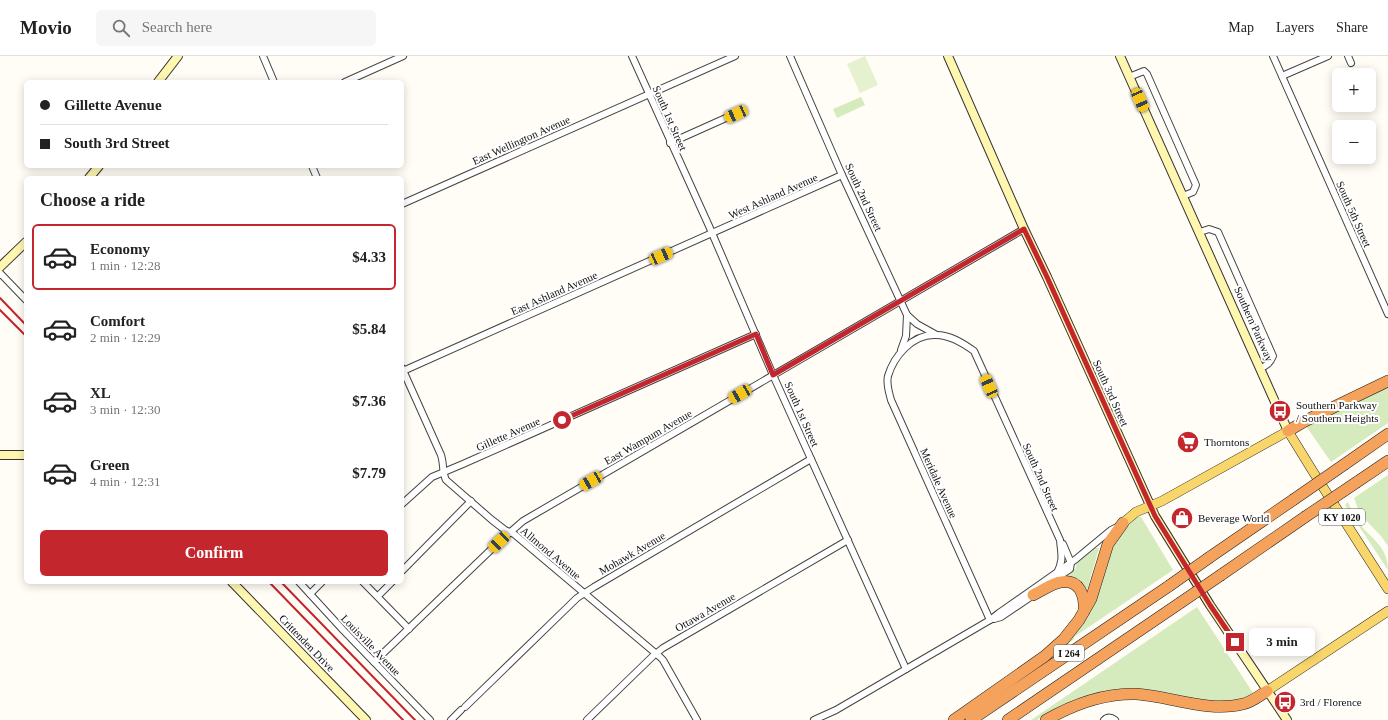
<!DOCTYPE html>
<meta charset="utf-8">
<style>
body{margin:0;font-family:"Times New Roman",serif;background:#f6f6f6;color:#222;height:100vh;display:flex;flex-direction:column;font-size:15px;white-space:nowrap}
*{box-sizing:border-box;margin:0}
p{font-size:13px;color:#767676}
.icon{flex:none;width:22px;height:22px;fill:none;stroke:currentColor;stroke-width:2;stroke-linecap:round;stroke-linejoin:round}
.map{position:relative;flex:1;overflow:hidden}
.sheet{position:absolute;left:24px;top:120px;width:380px;height:408px;display:flex;flex-direction:column;background:#fff;border-radius:6px;box-shadow:0 2px 10px #0003}
.sheet>*{flex:none}
.guide{position:absolute;left:24px;top:24px;width:380px;height:88px;border-radius:6px;box-shadow:0 2px 10px #0003;display:grid;align-content:center;height:88px;padding:0 16px;background:#fff}
.buttons{position:absolute;left:1332px;top:12px;display:grid;gap:8px}
.buttons a{display:grid;place-items:center;width:44px;height:44px;border-radius:6px;background:#fff;box-shadow:0 2px 10px #0003;font-size:20px}
.end{position:absolute;width:18px;height:18px;margin:-9px;border:5px solid #c4262e;background:#fff;box-shadow:0 0 0 2px #fff}
.from{border-radius:50%}
.bubble{position:absolute;height:28px;border-radius:6px;background:#fff;box-shadow:0 2px 10px #0003;font-size:13px;font-weight:700;line-height:28px;text-align:center}
.car{position:absolute;width:12px;height:24px;margin:-12px -6px;border-radius:5px;box-shadow:0 0 3px 1px #0007;background:linear-gradient(#f5c518 24%,#345 0 40%,#f5c518 0 76%,#345 0 86%,#f5c518 0)}
.guide b{display:flex;align-items:center;gap:14px;height:38px;font-size:15px}
.guide b+b{border-top:1px solid #e0e0e0}
.guide i{width:10px;height:10px;background:#222}
ul{padding:0;list-style:none}
li{display:flex;align-items:center;gap:12px;height:66px;margin:0 8px 6px;padding:0 8px;border:2px solid transparent;border-radius:6px}
li div{flex:1}
li b{display:block;font-size:15px}
li em{font-style:normal;font-weight:700}
li.current{border-color:#c4262e}
li>.icon{width:36px;height:36px;stroke-width:1.5}
h2{padding:0 16px;font-size:18px;line-height:48px}
.button{display:flex;gap:8px;margin-top:auto;padding:8px 16px}
.button a{flex:1;height:46px;border-radius:6px;background:#c4262e;color:#fff;font-size:16px;font-weight:700;line-height:46px;text-align:center}
header{display:flex;align-items:center;gap:24px;box-sizing:border-box;height:56px;padding:0 20px;background:#fff;border-bottom:1px solid #e0e0e0}
header strong{font-size:19px}
nav{display:flex;gap:22px;margin-inline-start:auto;font-size:14px}
.search{width:280px;height:36px;background:#f6f6f6;display:flex;align-items:center;gap:10px;box-sizing:border-box;padding:0 14px;border-radius:6px;color:#767676;font-size:15px}
.map>svg:first-child{display:block}
</style>
<header>
<strong>Movio</strong>
<div class="search"><svg class="icon" aria-label="search" viewBox="0 0 24 24"><circle cx="10" cy="10" r="6"/><path d="M15 15l6 6"/></svg>Search here</div>
<nav><a>Map</a><a>Layers</a><a>Share</a></nav>
</header>
<div class="map">
<svg width="1388" height="664" viewBox="0 0 1388 664">
<rect width="100%" height="100%" fill="#fffdf5"/>
<g fill="#d5ebbd">
<path d="M861,41L865,49L837,62L833,53Z"/>
<path d="M1388,330V367L1331,406L1306,370Z"/>
<path d="M1388,419V490L1381,480L1360,458L1354,442Z"/>
<path d="M1348,446C1351,453 1353,460 1358,466C1371,483 1388,490 1388,514L1345,449Z"/>
<path d="M1138,461H1141L1173,514L1074,581V583L1066,589L1115,486L1125,472Z"/>
<path d="M1096,492H1099L1087,534L1081,527L1066,521L1065,520L1076,512V508Z"/>
<path d="M1197,551L1253,637L1252,639L1241,644L1228,646L1210,645L1146,635L1061,650L1037,664H1031Z"/>
</g>
<path fill="#e6f2cf" d="M865,0L878,29L860,37L847,8Z"/>
<g fill="none" stroke-linecap="round" stroke-linejoin="round">
<g stroke="#444" stroke-width="8">
<g id="street">
<path d="M263,0L274,26"/>
<path d="M632,0L709,170L773,319L906,613"/>
<path d="M790,0L842,119L907,259L917,268L935,278"/>
<path d="M1273,0L1388,258"/>
<path d="M1348,0L1351,7"/>
<path d="M1282,20L1328,0"/>
<path d="M1129,21L1144,15L1147,18L1196,129L1193,136L1183,140"/>
<path d="M345,26L403,0"/>
<path d="M670,87L737,57"/>
<path d="M312,110L317,122"/>
<path d="M402,148L735,0"/>
<path d="M1200,176L1209,173L1218,176L1273,300C1270,307 1267,310 1260,312"/>
<path d="M0,217L26,244"/>
<path d="M901,294L906,280L907,259"/>
<path d="M402,312L441,399C444,408 442,416 446,424L492,464L505,474L514,478L660,601L663,604L697,664"/>
<path d="M403,315L842,119"/>
<path d="M402,448L432,421L463,408L756,278"/>
<path d="M402,515L471,445"/>
<path d="M1054,524L1070,513L1071,507L1063,488"/>
<path d="M299,526L343,574L430,664"/>
<path d="M363,526L409,573"/>
<path d="M310,538L322,526"/>
<path d="M378,540L392,526"/>
<path d="M994,563L1001,561L1035,538"/>
<path d="M990,564L891,344C889,336 886,328 888,320C894,300 912,279 934,279C949,278 963,287 974,295L1060,484C1061,498 1064,503 1057,517"/>
<path d="M374,606L499,486L523,465L1024,173"/>
<path d="M465,651L577,542L594,531L811,403"/>
<path d="M451,664L461,654"/>
<path d="M587,664L653,600L663,592L848,484"/>
<path d="M814,664L836,654L990,564L999,557L1076,503L1111,474L1117,471"/>
<path d="M1104,664C1108,660 1111,661 1115,664"/>
</g>
</g>
<g stroke="#333" stroke-width="10">
<g id="secondary">
<path d="M948,0L1024,173L1047,221L1155,460L1210,549L1287,664"/>
<path d="M1120,0L1288,375"/>
<path d="M158,26L178,0"/>
<path d="M89,122L99,110"/>
<path d="M0,211L26,186"/>
<path d="M0,399H26"/>
<path d="M232,526L366,664"/>
</g>
</g>
<g stroke="#222" stroke-width="10">
<g id="primary">
<path d="M1123,467L1136,456L1162,445L1288,375L1312,414L1388,533"/>
<path d="M1267,635L1388,555"/>
</g>
</g>
<g stroke="#222" stroke-width="12">
<g id="highway">
<path d="M1288,375L1305,365L1388,325"/>
<path d="M1345,408L1388,378"/>
<path d="M1357,426L1388,405"/>
<path d="M1210,501L1293,444"/>
<path d="M1221,519L1305,461"/>
<path d="M1033,539C1042,535 1052,527 1061,526C1080,523 1085,540 1084,555"/>
<path d="M954,664L1045,600L1064,583L1079,564L1091,543L1108,488L1123,467"/>
<path d="M971,664L1169,530"/>
<path d="M1008,664L1180,547"/>
<path d="M1046,664C1074,648 1103,637 1136,638C1170,640 1209,657 1243,648C1252,646 1259,640 1267,635"/>
</g>
</g>
<use href="#street" stroke="#fff" stroke-width="6"/>
<use href="#secondary" stroke="#fff6b0" stroke-width="8"/>
<use href="#primary" stroke="#f9d66b" stroke-width="9"/>
<use href="#highway" stroke="#f5a25d" stroke-width="11"/>
<g stroke="#c4262e" stroke-width="2">
<path d="M0,242L26,269"/>
<path d="M0,254L26,280"/>
<path d="M269,526L403,664"/>
<path d="M281,526L415,664"/>
</g>
<g stroke="#222" stroke-width="12" stroke-linecap="butt">
<g id="highway-bridge">
<path d="M1293,444L1345,408"/>
<path d="M1305,461L1357,426"/>
<path d="M1169,530L1210,501"/>
<path d="M1180,547L1221,519"/>
</g>
</g>
<use href="#highway-bridge" stroke="#f5a25d" stroke-width="11"/>
</g>
<g fill="none" stroke-linecap="round" stroke-linejoin="round">
<path stroke="#c4262e" stroke-width="5" d="M562,364L756,278L773,319L1024,173L1047,221L1155,460L1210,549L1235,586"/>
</g>
<defs>
<g id="bus-disc" transform="scale(1.15)"><circle r="9.5" fill="#c4262e" stroke="#fff"/><path d="M-5-6H5V4H4V6H2V4H-2V6H-4V4H-5ZM-3.5-4V0h7V-4ZM-3.5 1.2v1.5H-2V1.2ZM2 1.2v1.5H3.5V1.2Z" fill="#fff"/></g>
<g id="supermarket-disc" transform="scale(1.15)"><circle r="9.5" fill="#c4262e" stroke="#fff"/><path d="M-6-5.5h2.5l.6 2H6L4.5 2H-2.5L-4.4-4H-6ZM-1.5 3.2a1.3 1.3 0 1 0 .1 0ZM3 3.2a1.3 1.3 0 1 0 .1 0Z" fill="#fff"/></g>
<g id="shop-disc" transform="scale(1.15)"><circle r="9.5" fill="#c4262e" stroke="#fff"/><path d="M-5-2.5h2.3a2.7 3.5 0 0 1 5.4 0H5L5.5 6h-11ZM-1.5-2.5h3a1.5 2.3 0 0 0-3 0Z" fill="#fff"/></g>
</defs>
<g fill-rule="evenodd">
<use href="#bus-disc" x="1280" y="355"/>
<use href="#supermarket-disc" x="1188" y="386"/>
<use href="#shop-disc" x="1182" y="462"/>
<use href="#bus-disc" x="1285" y="646"/>
</g>
<g text-anchor="middle" stroke-width="4" stroke-linejoin="round" paint-order="stroke">
<g fill="#fff" stroke="#585858" stroke-width="1">
<rect x="1319" y="453" width="46" height="16" rx="3"/>
<rect x="1054" y="589" width="30" height="16" rx="3"/>
</g>
<g font-size="10" font-weight="bold" fill="#111">
<text x="1342" y="465">KY 1020</text>
<text x="1069" y="601">I 264</text>
</g>
<g font-size="11" fill="#111" stroke="#fff">
<text transform="translate(670 62) rotate(66)" y="4">South 1st Street</text>
<text transform="translate(521 84) rotate(-24)" y="4">East Wellington Avenue</text>
<text transform="translate(773 140) rotate(-24)" y="4">West Ashland Avenue</text>
<text transform="translate(864 141) rotate(65)" y="4">South 2nd Street</text>
<text transform="translate(1354 158) rotate(66)" y="4">South 5th Street</text>
<text transform="translate(554 237) rotate(-24)" y="4">East Ashland Avenue</text>
<text transform="translate(1254 268) rotate(66)" y="4">Southern Parkway</text>
<text transform="translate(1111 337) rotate(66)" y="4">South 3rd Street</text>
<text transform="translate(802 358) rotate(66)" y="4">South 1st Street</text>
<text transform="translate(508 378) rotate(-24)" y="4">Gillette Avenue</text>
<text transform="translate(648 381) rotate(-30)" y="4">East Wampum Avenue</text>
<text transform="translate(1041 421) rotate(66)" y="4">South 2nd Street</text>
<text transform="translate(939 427) rotate(66)" y="4">Meridale Avenue</text>
<text transform="translate(551 497) rotate(40)" y="4">Allmond Avenue</text>
<text transform="translate(632 497) rotate(-30)" y="4">Mohawk Avenue</text>
<text transform="translate(705 556) rotate(-30)" y="4">Ottawa Avenue</text>
<text transform="translate(307 587) rotate(46)" y="4">Crittenden Drive</text>
<text transform="translate(371 589) rotate(46)" y="4">Louisville Avenue</text>
</g>
<g font-size="11" fill="#111" stroke="#fff" text-anchor="start">
<text x="1296" y="353">Southern Parkway<tspan x="1296" dy="13">/ Southern Heights</tspan></text>
<text x="1204" y="390">Thorntons</text>
<text x="1198" y="466">Beverage World</text>
<text x="1300" y="650">3rd / Florence</text>
</g>
</g>
</svg>
<div class="buttons">
<a>+</a>
<a>−</a>
</div>
<i class="end from" style="left:562px;top:364px"></i>
<i class="end" style="left:1235px;top:586px"></i>
<div class="bubble" style="left:1249px;top:572px;width:66px">3 min</div>
<i class="car" style="left:1140px;top:44px;rotate:156deg"></i>
<i class="car" style="left:736px;top:58px;rotate:246deg"></i>
<i class="car" style="left:661px;top:200px;rotate:66deg"></i>
<i class="car" style="left:989px;top:330px;rotate:336deg"></i>
<i class="car" style="left:740px;top:338px;rotate:240deg"></i>
<i class="car" style="left:591px;top:425px;rotate:240deg"></i>
<i class="car" style="left:499px;top:486px;rotate:226deg"></i>
<div class="guide">
<b><i class="from"></i>Gillette Avenue</b>
<b><i></i>South 3rd Street</b>
</div>
<section class="sheet">
<h2>Choose a ride</h2>
<ul>
<li class="current"><svg class="icon" aria-label="car" viewBox="0 0 24 24"><path d="M5 17H2v-5l4-1 3-4h7l3 4 3 1v5h-3M9 17h6M6 11h13"/><circle cx="7" cy="17" r="2"/><circle cx="17" cy="17" r="2"/></svg><div><b>Economy</b><p>1 min · 12:28</p></div><em>$4.33</em></li>
<li><svg class="icon" aria-label="car" viewBox="0 0 24 24"><path d="M5 17H2v-5l4-1 3-4h7l3 4 3 1v5h-3M9 17h6M6 11h13"/><circle cx="7" cy="17" r="2"/><circle cx="17" cy="17" r="2"/></svg><div><b>Comfort</b><p>2 min · 12:29</p></div><em>$5.84</em></li>
<li><svg class="icon" aria-label="car" viewBox="0 0 24 24"><path d="M5 17H2v-5l4-1 3-4h7l3 4 3 1v5h-3M9 17h6M6 11h13"/><circle cx="7" cy="17" r="2"/><circle cx="17" cy="17" r="2"/></svg><div><b>XL</b><p>3 min · 12:30</p></div><em>$7.36</em></li>
<li><svg class="icon" aria-label="car" viewBox="0 0 24 24"><path d="M5 17H2v-5l4-1 3-4h7l3 4 3 1v5h-3M9 17h6M6 11h13"/><circle cx="7" cy="17" r="2"/><circle cx="17" cy="17" r="2"/></svg><div><b>Green</b><p>4 min · 12:31</p></div><em>$7.79</em></li>
</ul>
<div class="button"><a>Confirm</a></div>
</section>
</div>
